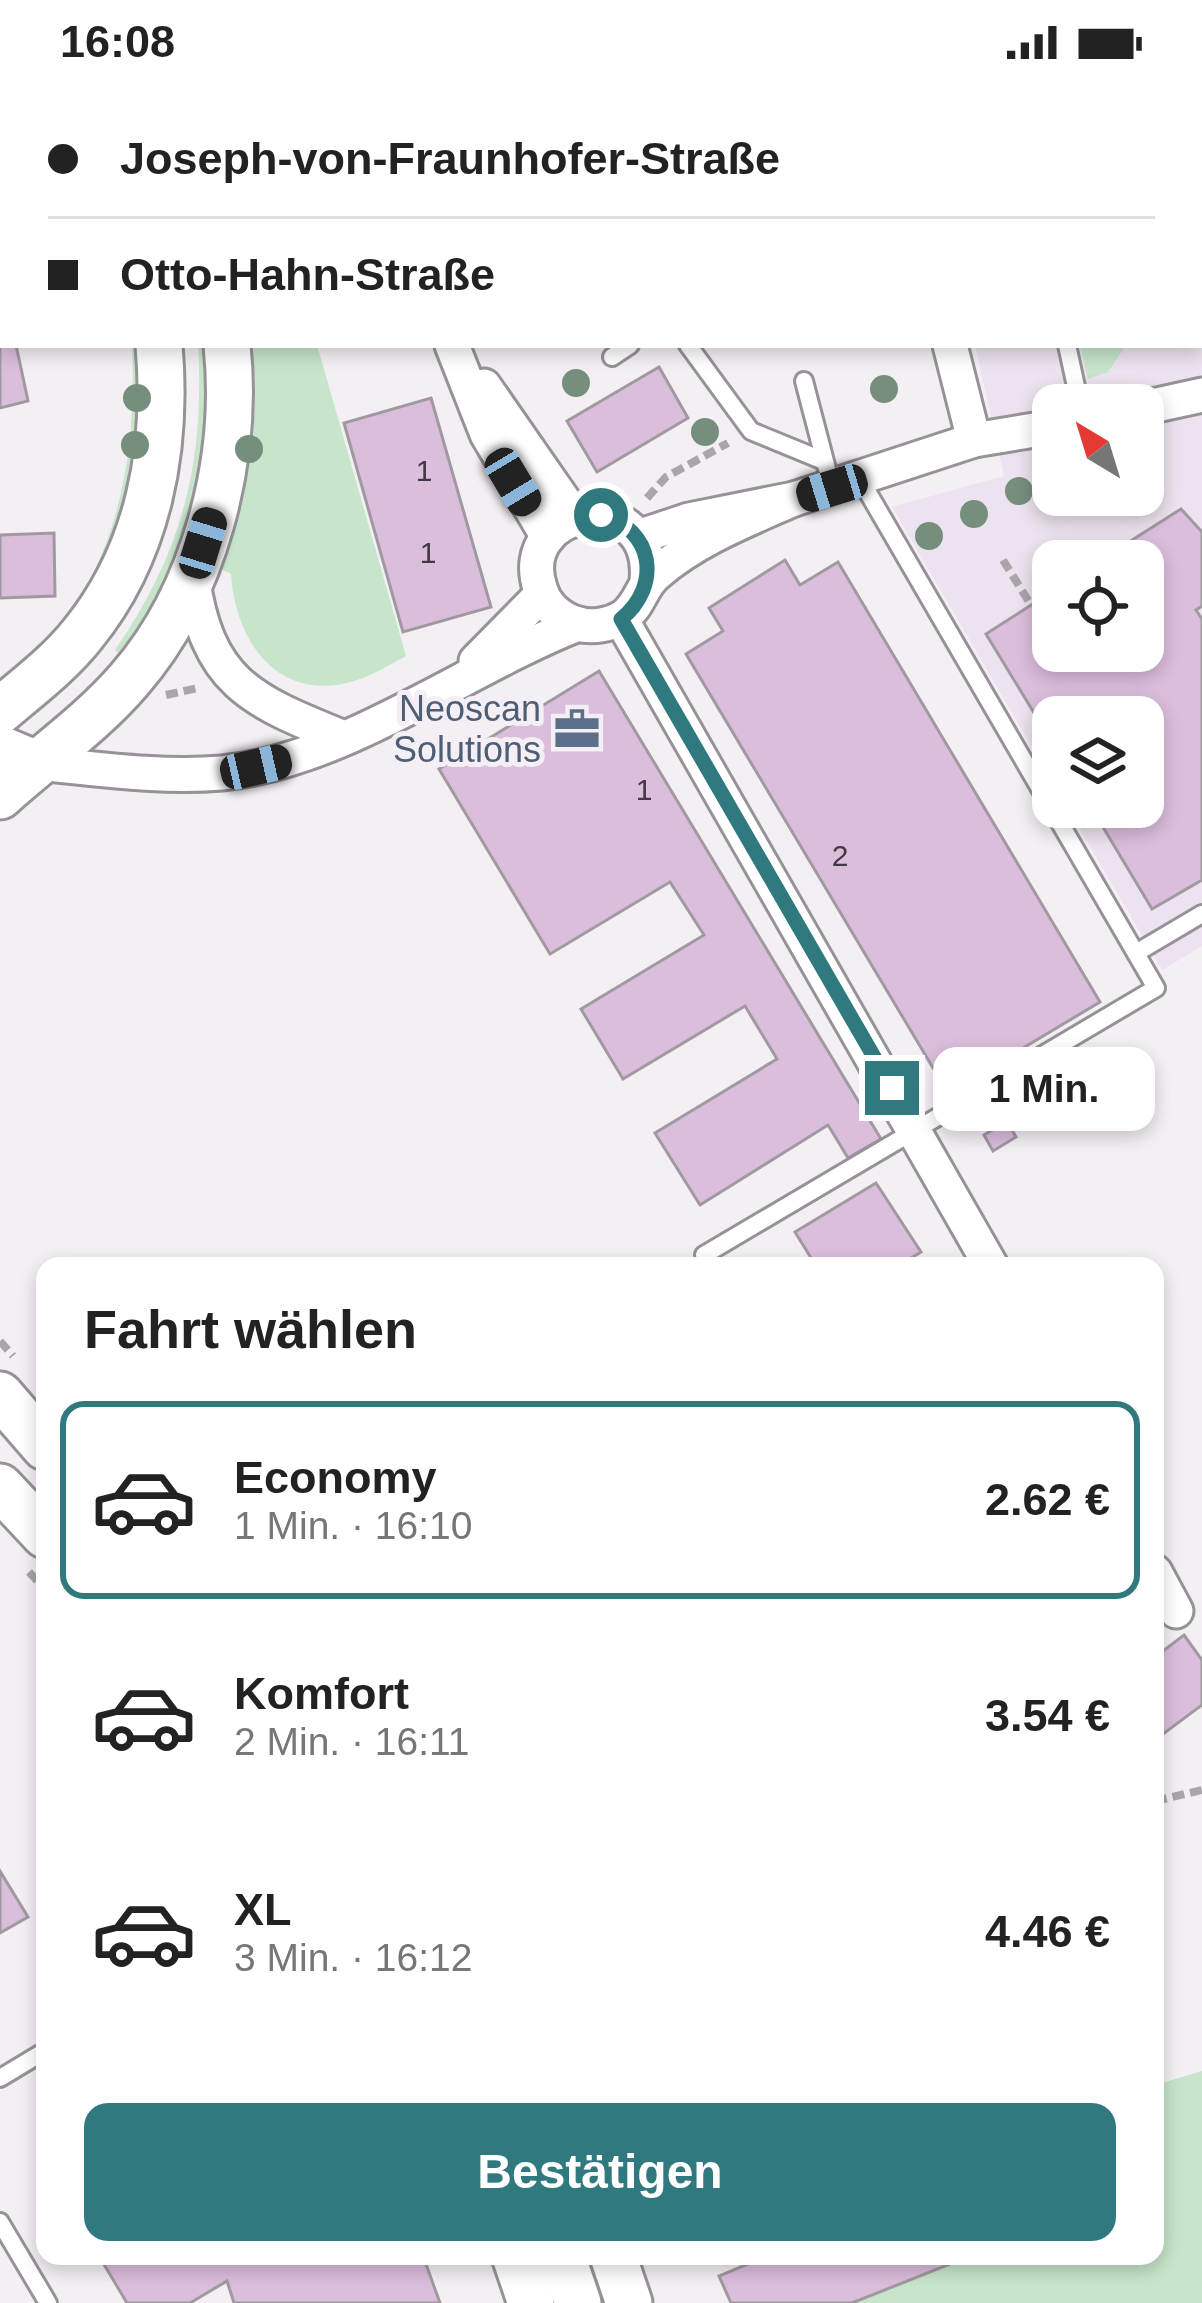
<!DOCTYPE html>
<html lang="de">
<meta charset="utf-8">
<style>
body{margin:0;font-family:Arial,sans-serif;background:#f6f6f6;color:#222;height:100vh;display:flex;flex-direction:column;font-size:45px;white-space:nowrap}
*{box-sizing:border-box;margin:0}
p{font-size:39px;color:#767676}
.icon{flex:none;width:66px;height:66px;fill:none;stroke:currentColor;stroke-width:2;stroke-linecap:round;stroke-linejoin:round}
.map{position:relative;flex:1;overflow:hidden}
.details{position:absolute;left:36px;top:1173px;width:1128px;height:1008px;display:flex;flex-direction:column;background:#fff;border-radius:24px;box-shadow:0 6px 18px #0003}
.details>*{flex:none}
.banner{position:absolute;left:0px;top:0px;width:1203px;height:264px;box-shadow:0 6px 18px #0003;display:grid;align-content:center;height:264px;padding:0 48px;background:#fff}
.needle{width:78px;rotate:322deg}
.buttons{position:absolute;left:1032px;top:300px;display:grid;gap:24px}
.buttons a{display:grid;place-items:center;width:132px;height:132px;border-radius:24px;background:#fff;box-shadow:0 6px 18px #0003;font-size:60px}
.end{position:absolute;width:54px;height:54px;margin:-27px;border:15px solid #30797e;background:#fff;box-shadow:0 0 0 6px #fff}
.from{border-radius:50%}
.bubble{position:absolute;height:84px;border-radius:24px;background:#fff;box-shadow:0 6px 18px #0003;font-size:39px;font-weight:700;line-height:84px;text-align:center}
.car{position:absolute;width:36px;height:72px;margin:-36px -18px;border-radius:15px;box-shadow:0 0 9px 3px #0007;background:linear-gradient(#222 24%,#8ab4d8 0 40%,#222 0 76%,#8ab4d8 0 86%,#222 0)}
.banner b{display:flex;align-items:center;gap:42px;height:114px;font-size:45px}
.banner b+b{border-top:3px solid #e0e0e0}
.banner i{width:30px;height:30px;background:#222}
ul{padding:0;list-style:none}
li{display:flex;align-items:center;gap:36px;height:198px;margin:0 24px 18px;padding:0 24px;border:6px solid transparent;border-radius:24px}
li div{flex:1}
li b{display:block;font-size:45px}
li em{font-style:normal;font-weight:700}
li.current{border-color:#30797e}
li>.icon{width:108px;height:108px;stroke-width:1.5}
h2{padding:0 48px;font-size:54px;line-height:144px}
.button{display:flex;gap:24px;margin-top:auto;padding:24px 48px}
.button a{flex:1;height:138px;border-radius:24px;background:#30797e;color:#fff;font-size:48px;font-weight:700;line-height:138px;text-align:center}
.status{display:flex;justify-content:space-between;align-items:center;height:84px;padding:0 60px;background:#fff;direction:ltr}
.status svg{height:33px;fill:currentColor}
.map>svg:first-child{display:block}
</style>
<div class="status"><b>16:08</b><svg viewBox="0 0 49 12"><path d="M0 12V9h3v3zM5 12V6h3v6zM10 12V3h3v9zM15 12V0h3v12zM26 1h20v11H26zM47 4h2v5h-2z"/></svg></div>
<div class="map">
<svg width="1202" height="2219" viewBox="0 0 1202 2219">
<rect width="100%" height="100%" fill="#f4eff5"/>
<path fill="#ede2ef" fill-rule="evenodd" d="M917,0H1202V862L1162,886L1067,723H1143V633H1053V699L892,423L1004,392L975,261H1200V3ZM1053,321H1143V411H1053ZM1053,477H1143V567H1053Z"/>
<g fill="#c6e5ca">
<path d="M132,261H140L139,371L112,462L79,522L76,520C125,443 136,350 132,261Z"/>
<path d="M198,261H204C211,342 199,425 167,501C157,526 137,550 123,573L115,566C182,469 205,379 198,261Z"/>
<path d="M246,261H317L406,572C389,581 372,592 354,597C278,620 235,557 231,490L216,483Z"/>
<path d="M1080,261H1126L1108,288L1088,295Z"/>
<path d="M1202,1987V2219H852L970,2172H1155V2001Z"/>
</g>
<g fill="#dbbddc" stroke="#a09aa0" stroke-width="3">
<path d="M246,0H342L343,3H247Z"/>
<path d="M0,250H3V261H16L28,317L0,324Z"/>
<path d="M659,283L688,334L597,388L567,337Z"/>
<path d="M431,314L491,523L403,548L344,339Z"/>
<path d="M1181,425L1202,448V522L1196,526L1202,535V796L1152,825L1091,723H1143V633H1053V660L986,550L1053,507V567H1143V477H1099Z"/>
<path d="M54,449L55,512L0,514V451Z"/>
<path d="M785,476L800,501L838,478L1100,918L948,1009L686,570L723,547L709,524Z"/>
<path d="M599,587L881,1055L848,1074L828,1041L700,1121L655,1049L777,975L745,922L623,995L581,925L704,851L670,798L550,870L439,685Z"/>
<path d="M1068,1001L1077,1016L1037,1040L1028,1025Z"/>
<path d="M1007,1037L1016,1053L993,1067L984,1051Z"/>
<path d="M876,1099L921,1168L898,1182H816L795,1148Z"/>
<path d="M1184,1551L1202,1576V1621L1155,1656V1573Z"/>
<path d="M0,1787L28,1833L0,1849Z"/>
<path d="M99,2172H423L440,2219H234L227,2197L190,2219H127Z"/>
<path d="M746,2172H970L852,2219H731L719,2192L748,2180Z"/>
</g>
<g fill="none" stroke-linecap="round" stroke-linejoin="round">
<g stroke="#979298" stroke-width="22">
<g id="service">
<path d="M688,261L751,347L824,377"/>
<path d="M1067,261L1080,321"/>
<path d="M612,273L630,261"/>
<path d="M804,297L827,385"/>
<path d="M1136,869L1202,830"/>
<path d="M704,1171L1156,904L860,395"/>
<path d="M0,1994L45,1967"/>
<path d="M0,2138L48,2219"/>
</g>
</g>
<g stroke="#979298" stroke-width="30">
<path id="pedestrian" d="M715,0L716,3"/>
</g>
<g stroke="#979298" stroke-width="39">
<g id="minor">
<path d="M375,0L376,3"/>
<path d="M885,0L886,3"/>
<path d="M452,261L487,350L548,453"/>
<path d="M950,261L974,356"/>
<path d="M484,302L575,433"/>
<path d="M1143,324L1202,311"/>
<path d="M638,453L689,436L794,415L974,356L1053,343"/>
<path d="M192,491C207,599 250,616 344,654"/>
<path d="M647,497C656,398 513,422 540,504C545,522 560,535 578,540C592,544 610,541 623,533C640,522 641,502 656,490C695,456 746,436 794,415"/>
<path d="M621,535L991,1182"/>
<path d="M476,577L542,510"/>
<path d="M38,679C99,685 161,694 222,689C344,677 464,585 578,540"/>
<path d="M1155,1488L1176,1527"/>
</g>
</g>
<g stroke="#979298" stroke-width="48">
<path id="tertiary" d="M0,663L38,679"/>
</g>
<g stroke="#979298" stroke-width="51">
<g id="secondary">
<path d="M91,0L92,3"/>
<path d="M132,0L133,3"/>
<path d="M0,627C28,603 59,580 82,551C149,469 168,364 159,261"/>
<path d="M0,712C43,673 91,640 129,596C205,509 239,375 227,261"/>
<path d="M0,1311L45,1363"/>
<path d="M0,1403L45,1451"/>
<path d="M515,2172L531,2219"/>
<path d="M562,2172L578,2219"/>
<path d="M613,2172L629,2219"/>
</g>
</g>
<g stroke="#a9a5aa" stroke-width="8" stroke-dasharray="12 6" stroke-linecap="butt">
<path d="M1078,0L1079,3"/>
<path d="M1038,3L1043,0"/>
<path d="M1200,41L1202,40"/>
<path d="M647,414L666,393L728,359"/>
<path d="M1003,476L1031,521"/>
<path d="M166,611L198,604"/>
<path d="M0,1257L13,1272"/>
<path d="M29,1488L45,1505"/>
<path d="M1155,1717L1202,1706"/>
</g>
<use href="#service" stroke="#fff" stroke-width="16"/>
<use href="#pedestrian" stroke="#fff" stroke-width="24"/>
<use href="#minor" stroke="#fff" stroke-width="33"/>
<use href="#tertiary" stroke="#fff" stroke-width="42"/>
<use href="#secondary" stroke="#fff" stroke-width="45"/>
</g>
<g fill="#768f7d">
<circle cx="576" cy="299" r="14"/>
<circle cx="884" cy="305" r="14"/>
<circle cx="137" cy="314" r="14"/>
<circle cx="705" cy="348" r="14"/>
<circle cx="135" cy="361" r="14"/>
<circle cx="249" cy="365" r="14"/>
<circle cx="1019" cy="407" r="14"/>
<circle cx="974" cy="430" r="14"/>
<circle cx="929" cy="452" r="14"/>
</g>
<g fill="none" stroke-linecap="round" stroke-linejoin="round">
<path stroke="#30797e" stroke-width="15" d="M601,431C654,445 662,502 621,535L892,1004"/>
</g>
<defs>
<g id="office-bare" transform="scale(3.6)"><path d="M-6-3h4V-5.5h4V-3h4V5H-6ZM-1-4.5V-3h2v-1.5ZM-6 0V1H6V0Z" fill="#5c6f8a" stroke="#f4eff5" stroke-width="2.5" paint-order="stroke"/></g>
</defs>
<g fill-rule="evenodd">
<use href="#office-bare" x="577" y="645"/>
</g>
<g text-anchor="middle" stroke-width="10" stroke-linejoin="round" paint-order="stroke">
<g font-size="30" fill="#423942">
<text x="424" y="397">1</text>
<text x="428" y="479">1</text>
<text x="644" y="716">1</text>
<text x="840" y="782">2</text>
</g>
<g font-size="36" fill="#4e5e75" stroke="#f4eff5" text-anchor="end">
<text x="541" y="637">Neoscan<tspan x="541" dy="41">Solutions</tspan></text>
</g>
</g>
</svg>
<div class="buttons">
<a><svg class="needle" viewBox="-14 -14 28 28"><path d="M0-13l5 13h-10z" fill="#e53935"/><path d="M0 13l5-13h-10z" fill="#767676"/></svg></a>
<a><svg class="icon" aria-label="locate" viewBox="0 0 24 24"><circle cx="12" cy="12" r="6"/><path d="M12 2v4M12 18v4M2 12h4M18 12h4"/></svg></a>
<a><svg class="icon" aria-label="layers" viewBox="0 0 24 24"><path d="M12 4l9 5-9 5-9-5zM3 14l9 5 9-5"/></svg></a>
</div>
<i class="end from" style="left:601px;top:431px"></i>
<i class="end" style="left:892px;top:1004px"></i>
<div class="bubble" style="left:933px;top:963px;width:222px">1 Min.</div>
<i class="car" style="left:513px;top:398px;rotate:149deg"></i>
<i class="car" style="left:832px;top:404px;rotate:253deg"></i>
<i class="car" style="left:203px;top:459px;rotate:17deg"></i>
<i class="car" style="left:256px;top:683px;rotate:77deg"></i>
<div class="banner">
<b><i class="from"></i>Joseph-von-Fraunhofer-Straße</b>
<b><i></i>Otto-Hahn-Straße</b>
</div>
<section class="details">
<h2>Fahrt wählen</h2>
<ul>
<li class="current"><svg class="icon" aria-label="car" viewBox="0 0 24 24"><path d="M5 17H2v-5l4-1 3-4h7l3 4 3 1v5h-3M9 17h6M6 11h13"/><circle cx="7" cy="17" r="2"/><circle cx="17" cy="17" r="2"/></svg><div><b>Economy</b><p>1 Min. · 16:10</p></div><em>2.62 €</em></li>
<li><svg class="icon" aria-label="car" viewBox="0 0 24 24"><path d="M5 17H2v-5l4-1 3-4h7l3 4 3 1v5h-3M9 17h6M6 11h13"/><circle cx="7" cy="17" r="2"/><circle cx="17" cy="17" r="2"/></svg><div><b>Komfort</b><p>2 Min. · 16:11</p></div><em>3.54 €</em></li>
<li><svg class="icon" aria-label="car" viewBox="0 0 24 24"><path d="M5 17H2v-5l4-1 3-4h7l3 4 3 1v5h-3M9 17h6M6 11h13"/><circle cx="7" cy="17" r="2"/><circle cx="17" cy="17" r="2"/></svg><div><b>XL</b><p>3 Min. · 16:12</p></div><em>4.46 €</em></li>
</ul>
<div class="button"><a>Bestätigen</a></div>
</section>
</div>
